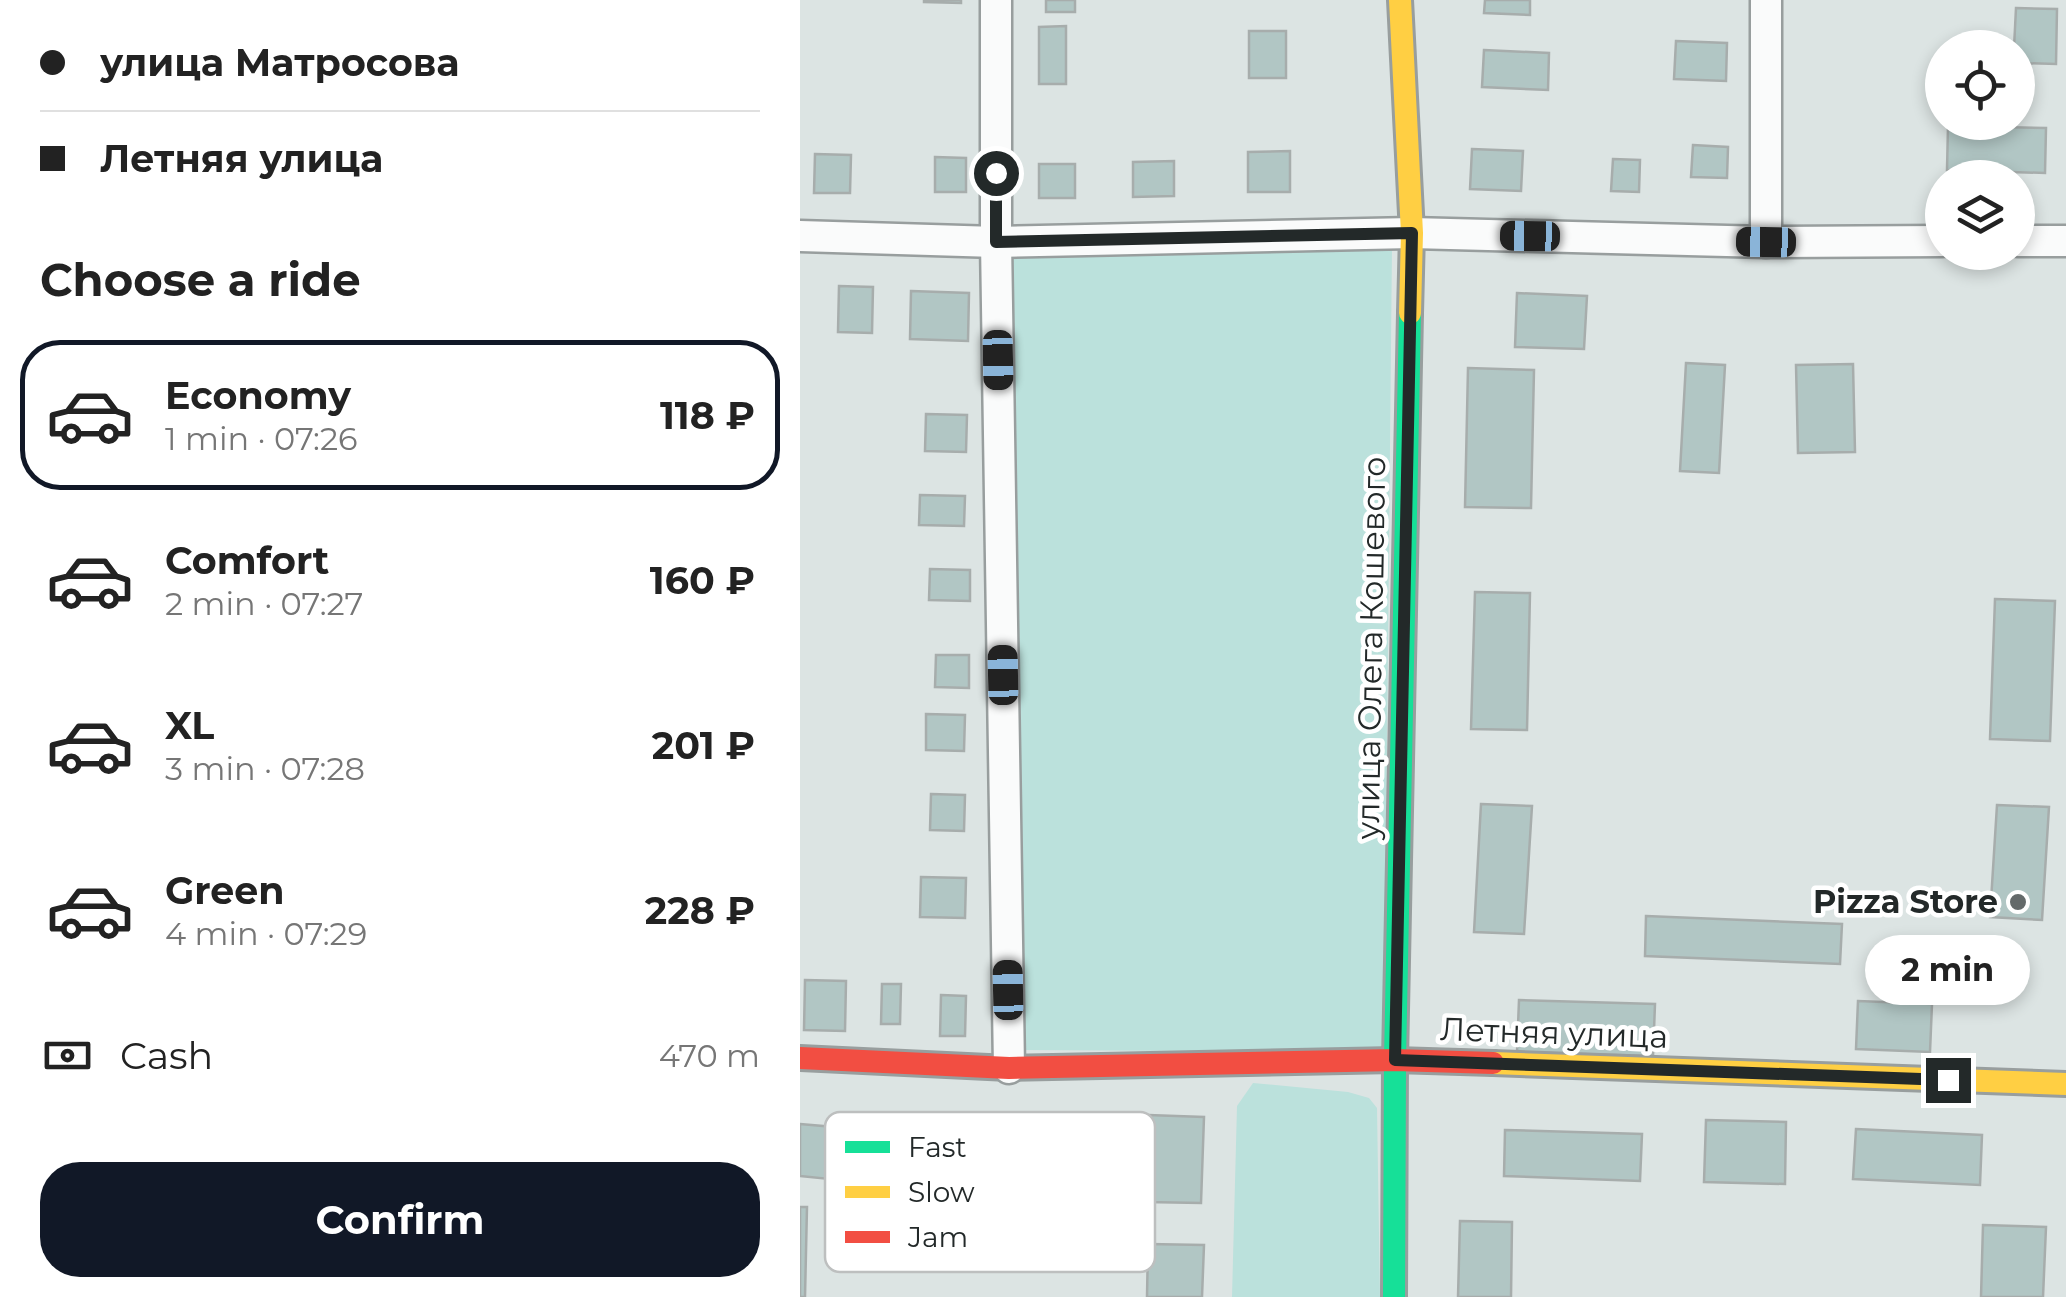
<!DOCTYPE html>
<meta charset="utf-8">
<style>
body{margin:0;font-family:Montserrat,sans-serif;background:#f6f6f6;color:#222;height:100vh;display:flex;flex-direction:column;font-size:38px;white-space:nowrap}
*{box-sizing:border-box;margin:0}
p{font-size:32px;color:#767676}
.icon{flex:none;width:55px;height:55px;fill:none;stroke:currentColor;stroke-width:2;stroke-linecap:round;stroke-linejoin:round}
.map{position:relative;flex:1;overflow:hidden}
.drawer{display:flex;flex-direction:column;background:#fff;width:800px}
.drawer>*{flex:none}
.hud{display:grid;align-content:center;height:220px;padding:0 40px;background:#fff}
.buttons{position:absolute;left:1125px;top:30px;display:grid;gap:20px}
.buttons a{display:grid;place-items:center;width:110px;height:110px;border-radius:50%;background:#fff;box-shadow:0 5px 15px #0003;font-size:50px}
.end{position:absolute;width:45px;height:45px;margin:-22px;border:12px solid #232929;background:#fff;box-shadow:0 0 0 5px #fff}
.from{border-radius:50%}
.bubble{position:absolute;height:70px;border-radius:35px;background:#fff;box-shadow:0 5px 15px #0003;font-size:32px;font-weight:700;line-height:70px;text-align:center}
.car{position:absolute;width:30px;height:60px;margin:-30px -15px;border-radius:12px;box-shadow:0 0 8px 2px #0007;background:linear-gradient(#222 24%,#8ab4d8 0 40%,#222 0 76%,#8ab4d8 0 86%,#222 0)}
.hud b{display:flex;align-items:center;gap:35px;height:95px;font-size:38px}
.hud b+b{border-top:2px solid #e0e0e0}
.hud i{width:25px;height:25px;background:#222}
ul{padding:0;list-style:none}
li{display:flex;align-items:center;gap:30px;height:150px;margin:0 20px 15px;padding:0 20px;border:5px solid transparent;border-radius:40px}
li div{flex:1}
li b{display:block;font-size:38px}
li em{font-style:normal;font-weight:700}
li.on{border-color:#111827}
li>.icon{width:90px;height:90px;stroke-width:1.5}
h2{padding:0 40px;font-size:45px;line-height:120px}
.pay{display:flex;align-items:center;gap:25px;height:110px;padding:0 40px;font-size:38px}
.pay p{margin-inline-start:auto}
.primary-button{display:flex;gap:20px;margin-top:auto;padding:20px 40px}
.primary-button a{flex:1;height:115px;border-radius:40px;background:#111827;color:#fff;font-size:40px;font-weight:700;line-height:115px;text-align:center}
main{display:flex;flex:1;min-height:0}
.map>svg:first-child{display:block}
</style>
<main>
<section class="drawer">
<div class="hud">
<b><i class="from"></i>улица Матросова</b>
<b><i></i>Летняя улица</b>
</div>
<h2>Choose a ride</h2>
<ul>
<li class="on"><svg class="icon" aria-label="car" viewBox="0 0 24 24"><path d="M5 17H2v-5l4-1 3-4h7l3 4 3 1v5h-3M9 17h6M6 11h13"/><circle cx="7" cy="17" r="2"/><circle cx="17" cy="17" r="2"/></svg><div><b>Economy</b><p>1 min · 07:26</p></div><em>118 ₽</em></li>
<li><svg class="icon" aria-label="car" viewBox="0 0 24 24"><path d="M5 17H2v-5l4-1 3-4h7l3 4 3 1v5h-3M9 17h6M6 11h13"/><circle cx="7" cy="17" r="2"/><circle cx="17" cy="17" r="2"/></svg><div><b>Comfort</b><p>2 min · 07:27</p></div><em>160 ₽</em></li>
<li><svg class="icon" aria-label="car" viewBox="0 0 24 24"><path d="M5 17H2v-5l4-1 3-4h7l3 4 3 1v5h-3M9 17h6M6 11h13"/><circle cx="7" cy="17" r="2"/><circle cx="17" cy="17" r="2"/></svg><div><b>XL</b><p>3 min · 07:28</p></div><em>201 ₽</em></li>
<li><svg class="icon" aria-label="car" viewBox="0 0 24 24"><path d="M5 17H2v-5l4-1 3-4h7l3 4 3 1v5h-3M9 17h6M6 11h13"/><circle cx="7" cy="17" r="2"/><circle cx="17" cy="17" r="2"/></svg><div><b>Green</b><p>4 min · 07:29</p></div><em>228 ₽</em></li>
</ul>
<div class="pay"><svg class="icon" aria-label="cash" viewBox="0 0 24 24"><path d="M3 7h18v10H3z"/><circle cx="12" cy="12" r="2"/></svg>Cash<p>470 m</p></div>
<div class="primary-button"><a>Confirm</a></div>
</section>
<div class="map">
<svg width="1266" height="1297" viewBox="0 0 1266 1297">
<rect width="100%" height="100%" fill="#dce4e3"/>
<g fill="#bbe1dc">
<path d="M592,246L584,1052L224,1050L210,257Z"/>
<path d="M453,1083L548,1092L569,1098L577,1108L580,1297H432L437,1106Z"/>
</g>
<g fill="#b1c6c4" stroke="#a7adac" stroke-width="2.5">
<path d="M124,0H161V3L124,2Z"/>
<rect x="246" y="0" width="29" height="12"/>
<path d="M685,0H730V15L684,13Z"/>
<path d="M1216,8L1257,9L1256,64L1218,63V48H1214Z"/>
<path d="M266,26V84H239V27Z"/>
<rect x="449" y="31" width="37" height="47"/>
<path d="M876,41L927,43L926,81L874,79Z"/>
<path d="M684,50L749,53L748,90L682,87Z"/>
<path d="M1148,126L1246,128L1245,173L1147,170Z"/>
<path d="M893,145L928,147L927,178L891,177Z"/>
<path d="M672,149L723,151L721,191L670,189Z"/>
<path d="M490,151V192H448V152Z"/>
<path d="M15,154L51,155L50,193H14Z"/>
<path d="M135,157L166,158V192H135Z"/>
<path d="M813,159L840,160L839,192L811,191Z"/>
<path d="M374,161V196L333,197V162Z"/>
<rect x="239" y="164" width="36" height="34"/>
<path d="M39,286L73,287L72,333L38,332Z"/>
<path d="M111,291L169,293L168,341L110,339Z"/>
<path d="M717,293L787,296L784,349L715,347Z"/>
<path d="M886,363L925,365L919,473L880,471Z"/>
<path d="M1053,364L1055,452L998,453L996,365Z"/>
<path d="M668,368L734,370L731,508L665,507Z"/>
<path d="M126,414L167,415L166,452L125,451Z"/>
<path d="M120,495L165,496L164,526L119,525Z"/>
<path d="M130,569L170,570V601L129,600Z"/>
<path d="M675,592L730,593L727,730L671,729Z"/>
<path d="M1195,599L1255,601L1250,741L1190,739Z"/>
<path d="M136,655H169V688L135,687Z"/>
<path d="M126,714L165,715L164,751L126,750Z"/>
<path d="M131,794L165,795L164,831L130,830Z"/>
<path d="M681,804L732,806L724,934L674,932Z"/>
<path d="M1197,805L1249,807L1242,920L1190,917Z"/>
<path d="M121,877L166,878L165,918L120,917Z"/>
<path d="M846,916L1042,924L1040,964L845,956Z"/>
<path d="M5,980L46,981L45,1031L4,1030Z"/>
<path d="M82,984H101L100,1024H81Z"/>
<path d="M141,995L166,996L165,1036H140Z"/>
<path d="M719,1000L855,1004L853,1056L717,1052Z"/>
<path d="M1058,1001L1132,1004L1130,1052L1056,1049Z"/>
<path d="M348,1115L404,1117L401,1203L346,1202Z"/>
<path d="M906,1120L986,1122L985,1184L904,1182Z"/>
<path d="M0,1124L34,1127L29,1179L0,1176Z"/>
<path d="M1056,1129L1182,1135L1180,1185L1053,1179Z"/>
<path d="M705,1130L842,1134L840,1181L704,1176Z"/>
<path d="M0,1207H7L5,1297H0Z"/>
<path d="M660,1221L712,1222L711,1297H658Z"/>
<path d="M1183,1225L1246,1227L1243,1297H1181Z"/>
<path d="M348,1244L404,1245L402,1297H347Z"/>
</g>
<g fill="none" stroke-linecap="round" stroke-linejoin="round">
<g stroke="#989e9e" stroke-width="35">
<g id="street">
<path d="M196,0V242L209,1068"/>
<path d="M0,236L196,242L612,233L966,242L1142,241"/>
<path d="M1218,241H1266"/>
<path d="M966,242V0"/>
</g>
</g>
<g stroke="#989e9e" stroke-width="28">
<path id="fast" d="M594,1297L595,1060L610,313"/>
</g>
<g stroke="#989e9e" stroke-width="28">
<g id="slow">
<path d="M600,0L612,233L610,313"/>
<path d="M693,1063L1266,1084"/>
</g>
</g>
<g stroke="#989e9e" stroke-width="28">
<path id="jam" d="M0,1058L209,1068L595,1060L693,1063"/>
</g>
<use href="#street" stroke="#fafbfb" stroke-width="30"/>
<use href="#fast" stroke="#16e098" stroke-width="22"/>
<use href="#slow" stroke="#ffcf43" stroke-width="22"/>
<use href="#jam" stroke="#f24e42" stroke-width="22"/>
</g>
<g fill="none" stroke-linecap="round" stroke-linejoin="round">
<path stroke="#232929" stroke-width="12" d="M196,173V242L612,233L595,1060L1148,1080"/>
</g>
<circle fill="#646a6a" stroke="#fff" stroke-width="4" cx="1218" cy="902" r="10"/>
<g text-anchor="middle" stroke-width="9" stroke-linejoin="round" paint-order="stroke">
<g font-size="32" fill="#232929" stroke="#fff">
<text transform="translate(571 648) rotate(-89)" y="11">улица Олега Кошевого</text>
<text transform="translate(754 1033) rotate(2)" y="11">Летняя улица</text>
</g>
<g font-size="32" font-weight="bold" fill="#232929" stroke="#fff" text-anchor="end">
<text x="1198" y="913">Pizza Store</text>
</g>
</g>
<rect x="25" y="1112" width="330" height="160" rx="15" fill="#fff" stroke="#bdbfbf" stroke-width="2.5"/>
<rect x="45" y="1141" width="45" height="12" fill="#16e098"/>
<rect x="45" y="1186" width="45" height="12" fill="#ffcf43"/>
<rect x="45" y="1231" width="45" height="12" fill="#f24e42"/>
<g font-size="28" fill="#232929">
<text x="108" y="1157">Fast</text>
<text x="108" y="1202">Slow</text>
<text x="108" y="1247">Jam</text>
</g>
</svg>
<div class="buttons">
<a><svg class="icon" aria-label="locate" viewBox="0 0 24 24"><circle cx="12" cy="12" r="6"/><path d="M12 2v4M12 18v4M2 12h4M18 12h4"/></svg></a>
<a><svg class="icon" aria-label="layers" viewBox="0 0 24 24"><path d="M12 4l9 5-9 5-9-5zM3 14l9 5 9-5"/></svg></a>
</div>
<i class="end from" style="left:196px;top:173px"></i>
<i class="end" style="left:1148px;top:1080px"></i>
<div class="bubble" style="left:1065px;top:935px;width:165px">2 min</div>
<i class="car" style="left:730px;top:236px;rotate:271deg"></i>
<i class="car" style="left:966px;top:242px;rotate:271deg"></i>
<i class="car" style="left:198px;top:360px;rotate:179deg"></i>
<i class="car" style="left:203px;top:675px;rotate:359deg"></i>
<i class="car" style="left:208px;top:990px;rotate:359deg"></i>
</div>
</main>
